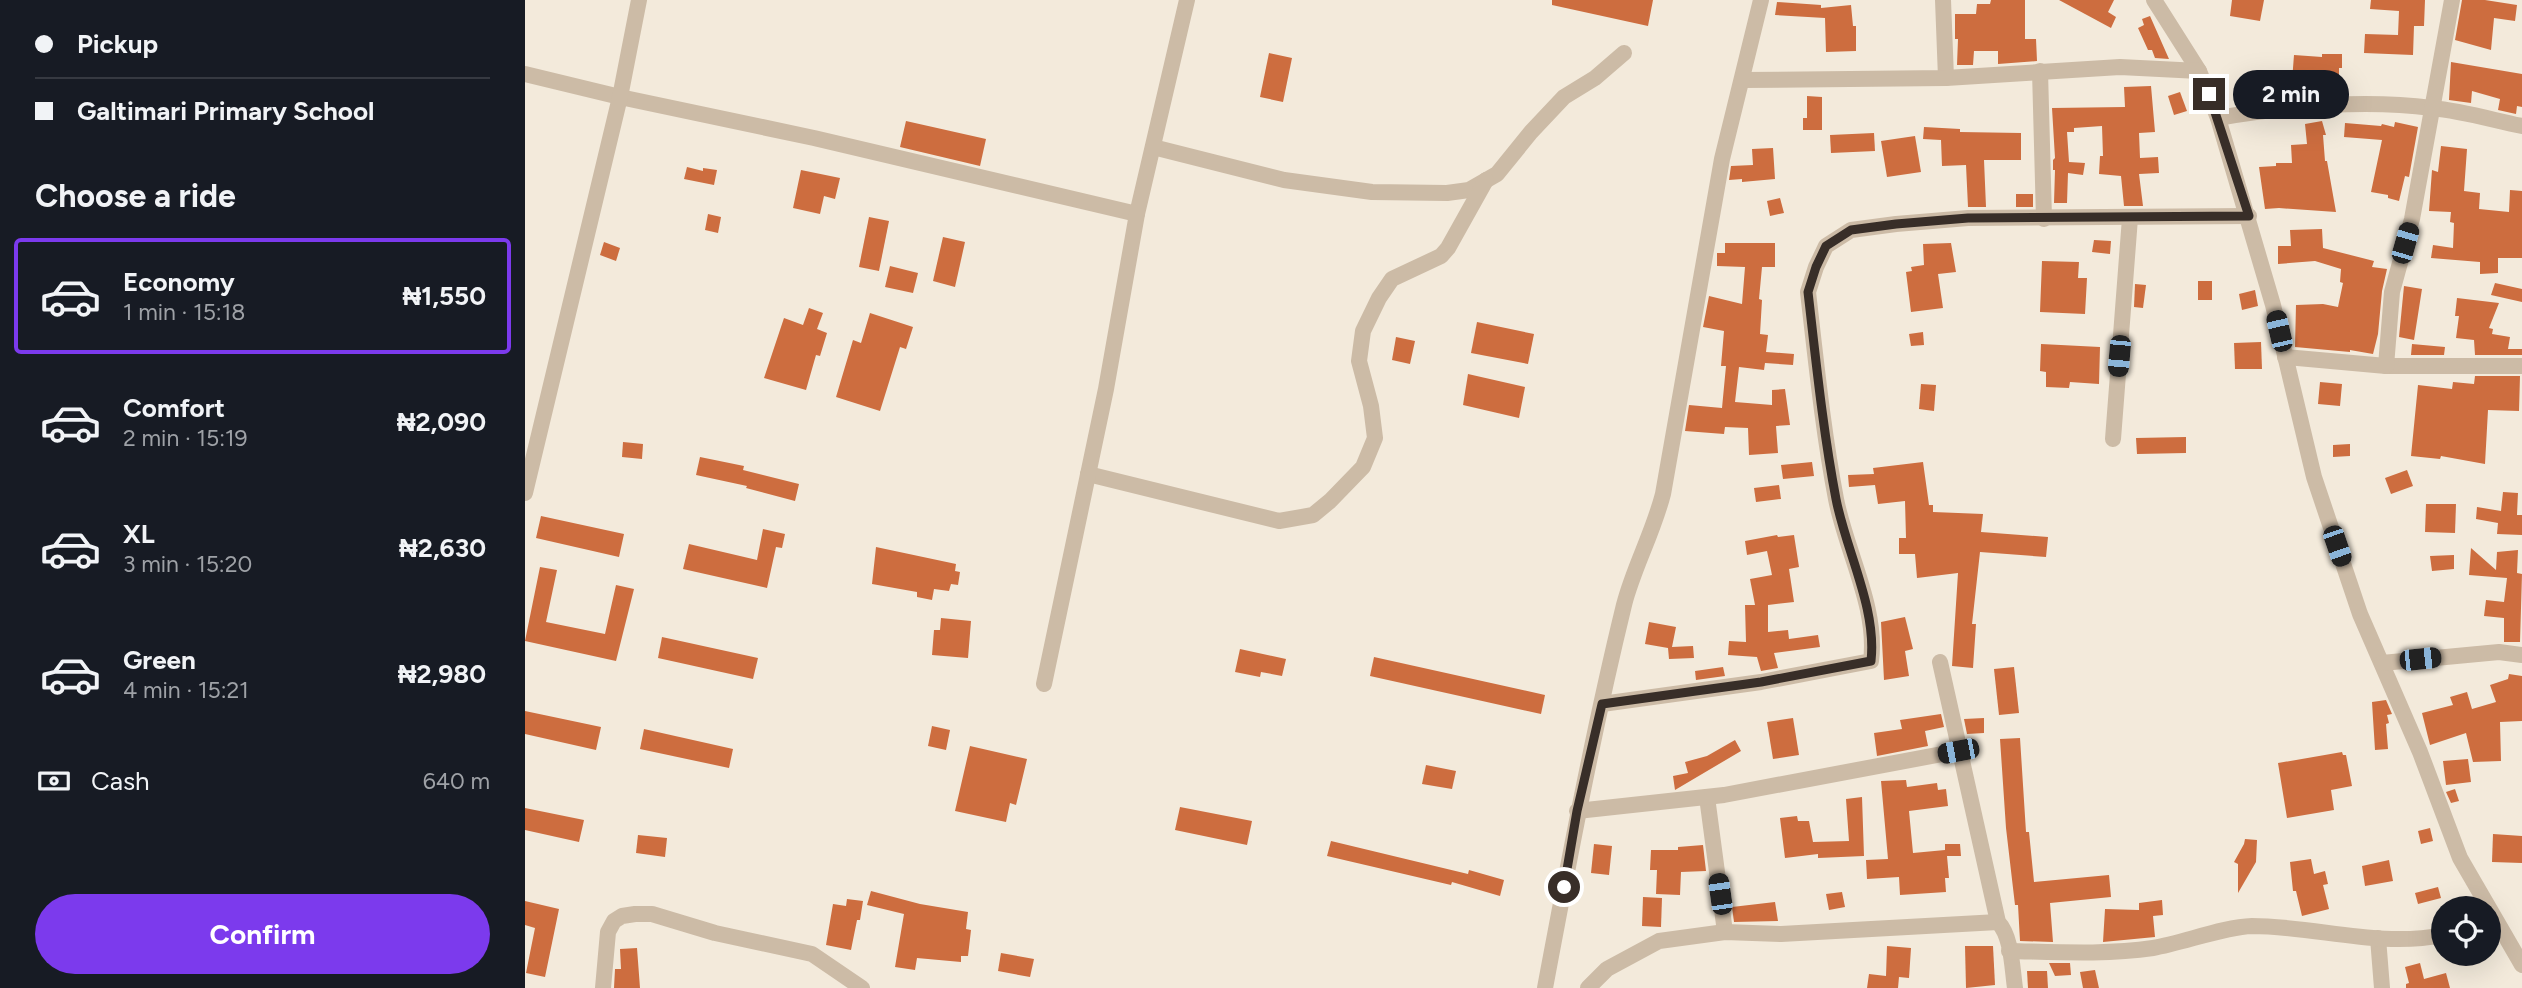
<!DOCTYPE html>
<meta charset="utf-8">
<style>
body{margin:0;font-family:Figtree,sans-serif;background:#242831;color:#f1f3f6;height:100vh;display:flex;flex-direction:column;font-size:26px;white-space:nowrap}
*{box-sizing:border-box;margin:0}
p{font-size:23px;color:#9ea1a6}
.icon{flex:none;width:38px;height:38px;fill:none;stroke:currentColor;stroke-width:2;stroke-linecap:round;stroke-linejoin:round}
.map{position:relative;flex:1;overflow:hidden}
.panel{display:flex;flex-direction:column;background:#171b24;width:525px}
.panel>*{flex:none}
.top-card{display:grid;align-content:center;height:154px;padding:0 35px;background:#171b24}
.tools{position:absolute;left:1906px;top:896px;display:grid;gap:14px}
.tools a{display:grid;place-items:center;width:70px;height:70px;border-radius:50%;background:#171b24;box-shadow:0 7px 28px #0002;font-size:35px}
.end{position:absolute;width:32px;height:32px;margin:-16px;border:9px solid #382e28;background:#fff;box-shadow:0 0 0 4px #fff}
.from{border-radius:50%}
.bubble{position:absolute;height:49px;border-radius:24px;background:#171b24;box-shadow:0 7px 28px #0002;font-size:23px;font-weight:700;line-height:49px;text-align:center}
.car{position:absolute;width:21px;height:42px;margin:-21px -10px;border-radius:9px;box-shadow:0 0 5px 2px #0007;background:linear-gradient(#222 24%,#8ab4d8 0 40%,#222 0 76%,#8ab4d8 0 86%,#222 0)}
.top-card b{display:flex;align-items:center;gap:24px;height:66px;font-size:26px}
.top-card b+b{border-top:2px solid #363941}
.top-card i{width:18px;height:18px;background:#f1f3f6}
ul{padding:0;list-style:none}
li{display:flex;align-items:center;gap:21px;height:116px;margin:0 14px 10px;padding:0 21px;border:4px solid transparent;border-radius:7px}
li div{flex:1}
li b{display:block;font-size:26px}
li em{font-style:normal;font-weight:700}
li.active{border-color:#7c3aed}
li>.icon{width:63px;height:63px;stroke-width:1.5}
h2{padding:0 35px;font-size:32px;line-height:84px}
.pay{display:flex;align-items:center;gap:18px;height:77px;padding:0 35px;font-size:26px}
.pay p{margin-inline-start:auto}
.button{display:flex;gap:14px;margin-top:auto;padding:14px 35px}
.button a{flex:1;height:80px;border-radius:42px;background:#7c3aed;color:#fff;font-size:28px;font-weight:700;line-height:80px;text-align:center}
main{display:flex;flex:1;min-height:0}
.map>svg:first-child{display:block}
</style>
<main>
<section class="panel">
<div class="top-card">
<b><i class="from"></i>Pickup</b>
<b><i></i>Galtimari Primary School</b>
</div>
<h2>Choose a ride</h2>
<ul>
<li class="active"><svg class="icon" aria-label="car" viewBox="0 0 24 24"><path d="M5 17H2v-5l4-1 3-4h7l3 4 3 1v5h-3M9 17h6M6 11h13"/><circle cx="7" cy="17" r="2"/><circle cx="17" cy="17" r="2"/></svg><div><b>Economy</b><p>1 min · 15:18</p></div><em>₦1,550</em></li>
<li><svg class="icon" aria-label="car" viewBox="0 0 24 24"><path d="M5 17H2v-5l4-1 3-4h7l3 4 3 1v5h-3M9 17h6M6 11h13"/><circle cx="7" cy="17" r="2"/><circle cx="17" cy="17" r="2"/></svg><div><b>Comfort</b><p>2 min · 15:19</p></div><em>₦2,090</em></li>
<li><svg class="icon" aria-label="car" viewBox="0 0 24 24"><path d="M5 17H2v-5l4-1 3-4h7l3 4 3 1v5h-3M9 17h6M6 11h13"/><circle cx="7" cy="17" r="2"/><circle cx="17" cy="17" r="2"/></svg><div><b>XL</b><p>3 min · 15:20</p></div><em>₦2,630</em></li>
<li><svg class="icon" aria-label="car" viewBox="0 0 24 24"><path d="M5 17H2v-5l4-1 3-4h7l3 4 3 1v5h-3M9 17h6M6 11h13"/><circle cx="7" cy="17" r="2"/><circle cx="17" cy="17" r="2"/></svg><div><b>Green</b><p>4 min · 15:21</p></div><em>₦2,980</em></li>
</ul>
<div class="pay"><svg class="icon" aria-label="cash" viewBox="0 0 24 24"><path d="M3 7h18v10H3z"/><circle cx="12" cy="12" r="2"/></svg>Cash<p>640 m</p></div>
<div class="button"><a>Confirm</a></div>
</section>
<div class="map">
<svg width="1997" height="988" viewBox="0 0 1997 988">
<rect width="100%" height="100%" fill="#f3eadb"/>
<g fill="#cd6d3f">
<path d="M1027,0H1128L1123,26L1027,5Z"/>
<path d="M1466,0H1500V39H1511L1512,61L1473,64V51H1449L1448,65H1432L1433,39H1430V14H1451L1452,4H1465Z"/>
<path d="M1534,0H1589L1583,12L1591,17L1586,28Z"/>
<path d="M1707,0H1739L1735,21L1705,16Z"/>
<path d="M1846,0H1900L1899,26H1889L1888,55L1839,53L1840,34L1873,35L1874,11L1845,9Z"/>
<path d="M1937,0H1960L1992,5L1990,21L1969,18L1966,50L1930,40Z"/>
<path d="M1252,2L1296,5V8L1326,5L1328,26H1331V51L1301,52L1300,18L1250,15Z"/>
<path d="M1625,16L1644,59L1630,58L1627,50H1623L1613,28L1619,25L1617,19Z"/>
<path d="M744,53L767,58L758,102L735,97Z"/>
<path d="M1797,54H1817V68H1814V94H1766L1769,55L1797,57Z"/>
<path d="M1926,62L1997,74V107L1992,106L1991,114L1973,110L1975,99L1947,91L1946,103L1924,100Z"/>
<path d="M1626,86L1630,132L1614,133L1615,158L1633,157L1634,173L1614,174L1618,206H1599L1596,176L1574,174L1575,156H1578L1577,126L1549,128V132H1542L1544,162L1560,163L1558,175L1543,173L1542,203H1529L1530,170H1528V160L1530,158L1527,108L1600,107L1599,87Z"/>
<path d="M1655,92L1662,111L1649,115L1643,96Z"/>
<path d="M1282,96L1297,97V130H1278V118H1282Z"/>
<path d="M381,121L461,139L455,166L375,147Z"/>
<path d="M1797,121L1801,135H1798L1800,161H1802L1811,212L1754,208L1740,209L1734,167L1751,166V163H1767L1766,145L1782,144L1780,124Z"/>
<path d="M1870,122L1893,127L1884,177L1880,176L1874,201L1863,198V195L1846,192L1857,140L1819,137L1820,123L1856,126L1857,124L1869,127Z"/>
<path d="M1399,127L1435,129V132L1496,133V160H1459L1461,207H1443L1441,165L1417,166L1416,140L1398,139Z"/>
<path d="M1349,133L1350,151L1306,153L1305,135Z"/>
<path d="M1390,136L1396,172L1362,177L1356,141Z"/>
<path d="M1916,146L1942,149L1939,191L1955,193L1954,209L1984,212L1985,190L1997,191V258H1973V273L1955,274V262L1906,258L1908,245L1928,248L1929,223L1925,222L1926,212L1904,211L1907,170L1913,172Z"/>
<path d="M1248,148L1250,179L1217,182V179L1204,180L1206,166L1228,165L1227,149Z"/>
<path d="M162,167L178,171V168L192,170L189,185L159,179Z"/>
<path d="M276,170L315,178L310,199L299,196L295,214L268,208Z"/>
<rect x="1491" y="194" width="17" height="13"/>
<path d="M1255,198L1259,213L1245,216L1242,201Z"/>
<path d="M183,214L196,217L193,233L180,230Z"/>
<path d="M344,217L364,221L354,271L334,267Z"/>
<path d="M1797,229L1798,248L1849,261L1847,267L1862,269L1857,291L1853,334L1848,354L1825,350V352L1770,347L1771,305L1798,304L1813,307L1818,283L1815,282L1816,269L1790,261L1753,264V246H1766L1765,230Z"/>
<path d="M418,237L440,242L430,287L408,281Z"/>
<path d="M1569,240L1586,241L1585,254L1567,252Z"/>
<path d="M79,242L95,248L91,261L75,255Z"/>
<path d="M1200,243H1250V267H1237L1234,299L1237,300L1235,334L1243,335L1241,352L1269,354L1268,365L1240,363L1239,370L1214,367L1210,402L1247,405V390L1260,389L1265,425L1251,426L1253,453L1224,455L1223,428L1200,427L1199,434L1160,431L1164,405L1197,408L1201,366H1196L1199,331L1178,327L1184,296L1217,304L1220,267L1192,266V253H1200Z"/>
<path d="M1426,243L1431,272L1413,274L1418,308L1386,312L1381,272L1387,271L1386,267L1399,265L1398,244Z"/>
<path d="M1517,261L1554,262L1553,278H1562L1560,314L1515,312Z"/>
<path d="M365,266L393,273L388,293L360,287Z"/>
<rect x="1673" y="281" width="14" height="19"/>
<path d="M1970,283L1997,289V302L1966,295Z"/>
<path d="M1610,284L1621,285L1618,308L1609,307Z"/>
<path d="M1879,286L1897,289L1889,340L1874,337Z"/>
<path d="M1730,290L1733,306L1717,310L1714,294Z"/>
<path d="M1932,298L1974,303L1964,328L1968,329L1967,334L1985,337L1983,349H1997V355H1950L1949,340L1931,338L1934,316H1930Z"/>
<path d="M284,308L298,313L292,329L302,333L295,356L291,355L281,390L239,378L259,318L278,325Z"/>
<path d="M345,313L388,327L381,349L375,347L355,411L311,397L328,340L336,343Z"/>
<path d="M952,322L1009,334L1003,364L946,353Z"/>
<path d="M1398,332L1399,345L1386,346L1384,334Z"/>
<path d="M871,337L890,341L885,364L867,360Z"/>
<path d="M1736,342L1737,369H1710L1709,343Z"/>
<path d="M1516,344L1575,347L1574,384L1545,382L1544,388L1521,387V372L1515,371Z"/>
<path d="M1887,344L1920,347L1919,355H1886Z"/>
<path d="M943,374L1000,387L994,418L938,405Z"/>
<path d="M1950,376H1995L1994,411L1963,410L1960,464L1916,456L1915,459L1886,456L1893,385L1927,389L1928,382L1949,384Z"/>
<path d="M1795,382L1817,384L1815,406L1793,404Z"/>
<path d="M1396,384L1411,385L1409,411L1394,409Z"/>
<path d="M1661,437V453L1612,454L1611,438Z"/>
<path d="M98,442L118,444L117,459L97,457Z"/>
<path d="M1825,444V456L1808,457V445Z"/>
<path d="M175,457L219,466L218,470L274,484L270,501L221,488L222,486L171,475Z"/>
<path d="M1287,462L1289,476L1258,479L1256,465Z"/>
<path d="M1398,462L1404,505H1408V512L1458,514L1456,532L1523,537L1521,557L1455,552L1447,624H1451L1448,668L1427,666L1433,573L1392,578L1390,554H1374V538H1381L1380,501L1353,504L1350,485L1324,487L1323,475L1349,474L1348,468Z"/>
<path d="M1882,470L1888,486L1866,494L1860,478Z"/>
<path d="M1254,485L1256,499L1231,502L1229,488Z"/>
<path d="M1978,492L1993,493L1992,515H1997V535L1972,534L1973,523L1951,519L1952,507L1976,511Z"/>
<path d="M1901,504H1931L1930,533L1900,532Z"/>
<path d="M16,516L99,534L94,557L11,538Z"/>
<path d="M238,529L260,534L257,548L251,547L242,588L158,569L164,544L232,560Z"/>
<path d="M1252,535L1253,537L1269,535L1274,567L1264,569L1269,602L1243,605V632L1263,630L1264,639L1293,635L1295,647L1249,653L1253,668L1236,671L1232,657L1203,655L1204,641L1221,642L1220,605H1230L1225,579L1247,575L1242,551L1222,555L1220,541Z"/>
<path d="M351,547L431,564L430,571L435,572L433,585L426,584L424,591L409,589L407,600L392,597V592L347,584Z"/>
<path d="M1946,548L1971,570L1972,552L1993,550L1992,573L1997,574L1995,642H1979V618L1959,616L1961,600L1979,602L1982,578L1944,575Z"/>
<path d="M1929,555V569L1907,571L1905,556Z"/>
<path d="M15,567L32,570L21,622L80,634L91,585L109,589L91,661L0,641Z"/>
<path d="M1380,617L1388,649L1380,651L1384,676L1359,680L1356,622Z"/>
<path d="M416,618L446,621L443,658L407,655L409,630H415Z"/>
<path d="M1124,622L1151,627L1147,647L1168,646L1169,658L1144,659L1143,648L1120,644Z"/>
<path d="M137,637L233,658L228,679L133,658Z"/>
<path d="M715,649L761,659L757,676L736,672L735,677L710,672Z"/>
<path d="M849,657L1020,695L1016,714L845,676Z"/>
<path d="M1198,667L1200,676L1171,680L1170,671Z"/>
<path d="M1489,667L1494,713L1474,715L1469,669Z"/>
<path d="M1984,674L1997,676V721L1975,722L1976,761L1948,762L1941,733L1905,745L1897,713L1928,705L1925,697L1942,692L1947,709L1971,702L1965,685L1983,679Z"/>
<path d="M1861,700L1867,714L1862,715L1864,723L1861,724L1863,749L1850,750L1847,702Z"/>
<path d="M0,711L76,727L71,750L0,734Z"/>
<path d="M1416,714L1419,727L1400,731L1403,746L1352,756L1349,733L1377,729L1375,720Z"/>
<path d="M1268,718L1274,755L1248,759L1242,722Z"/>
<path d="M1459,718V733L1442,734L1439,719Z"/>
<path d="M407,726L425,730L421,750L403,746Z"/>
<path d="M119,729L208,749L204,768L115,749Z"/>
<path d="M1495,738L1501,832H1504L1509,882L1584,875L1586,897L1525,903L1528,942L1495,941L1493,905H1490L1481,828L1475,739Z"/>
<path d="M1210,740L1216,751L1150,790L1148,776L1163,773L1160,762L1182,756Z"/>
<path d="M445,746L502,759L491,805L485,803L481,822L430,811Z"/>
<path d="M1817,752L1818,755H1821L1827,786L1806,790L1809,810L1762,818L1753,763Z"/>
<path d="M1943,759L1946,782L1921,785L1918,761Z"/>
<path d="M901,765L931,771L927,789L897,784Z"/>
<path d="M1381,780L1382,787L1412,783L1413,790L1421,789L1423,806L1384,811L1388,853L1420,850V844H1435L1436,856H1422L1424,878H1420L1421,892L1375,895L1374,877L1342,879L1341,860L1363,859L1356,781Z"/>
<path d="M1930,789L1934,801L1926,803L1921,792Z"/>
<path d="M1337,797L1339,856L1293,858V854L1260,858L1255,818L1272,816L1273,821H1284L1288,842L1324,841L1321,799Z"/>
<path d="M655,807L727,821L722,845L650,830Z"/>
<path d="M0,808L59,820L54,842L0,830Z"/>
<path d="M1905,828L1908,841L1896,844L1893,831Z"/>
<path d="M1968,834L1997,836V863L1967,862Z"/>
<path d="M113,835L142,838L140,857L111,853Z"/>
<path d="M1720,839L1732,840L1731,862L1713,893V864L1709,862L1719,844Z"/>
<path d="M806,841L943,874L944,870L979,880L975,896L927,882L926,885L802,856Z"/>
<path d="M1069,844L1087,846L1084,875L1066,873Z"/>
<path d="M1178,845L1181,871L1156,872L1155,895L1131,894L1132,870H1125L1126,850H1153V847Z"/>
<path d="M1786,859L1789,874L1800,871L1803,884L1798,885L1804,909L1777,916L1771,891H1768L1765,862Z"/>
<path d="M1864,860L1868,881L1840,886L1837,866Z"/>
<path d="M1913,887L1916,898L1893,904L1890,893Z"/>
<path d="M346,891L395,904L443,912L441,929L446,930L443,956H436V962L392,958L390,970L370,967L379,914L342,905Z"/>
<path d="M1317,892L1320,907L1304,910L1301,894Z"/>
<path d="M1118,897L1137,898L1136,927L1117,926Z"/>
<path d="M322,899L338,901L335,920H332L326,950L301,945L308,904L321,906Z"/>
<path d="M1637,900L1638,915L1628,916L1630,937L1578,942L1580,909L1614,910V903Z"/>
<path d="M0,901L34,909L20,977L1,973L10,928L0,925Z"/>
<path d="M1250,902L1253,921L1209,922L1207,907Z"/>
<path d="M1362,946L1386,948L1384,978L1374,977L1373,988H1342L1344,974L1361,976Z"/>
<path d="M1440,946H1468L1470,985L1441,988Z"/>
<path d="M112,948L115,988H89L90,969H96L95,949Z"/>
<path d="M476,953L509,959L505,977L473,971Z"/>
<path d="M1524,963H1545L1546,975L1530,976Z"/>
<path d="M1895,963L1899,979L1921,973L1925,988H1881V984L1884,983L1880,967Z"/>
<path d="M1570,970L1574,988H1558L1555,972Z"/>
<path d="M1502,971H1522L1523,988H1503Z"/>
</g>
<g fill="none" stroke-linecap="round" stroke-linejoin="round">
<g stroke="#ccbba6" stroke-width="16">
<path d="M1418,0L1421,78"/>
<path d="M1629,0L1674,71L1693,118L1748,305L1789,477L1835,614L1895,752L1935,858L1997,965"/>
<path d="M1515,71L1519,219"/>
<path d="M0,74L95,97L289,138L612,214"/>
<path d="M1217,80L1421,78L1595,67L1674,71"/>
<path d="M1693,118C1763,106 1836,99 1907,108C1937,111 1968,120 1997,126"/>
<path d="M628,147L759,180L847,192L922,193L944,190L972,174L1006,132L1039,97L1070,78L1099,53"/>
<path d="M1760,357L1861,366H1997"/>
<path d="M1861,366L1867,292L1887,219L1927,0"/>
<path d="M1588,439L1605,218"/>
<path d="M563,474L754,521L788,515L805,501L838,467L850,438L846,406L834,361L838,331L854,298L867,279L916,256L923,248L961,180"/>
<path d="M0,493L95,97L114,0"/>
<path d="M1415,662L1473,922C1487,937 1487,968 1490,988"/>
<path d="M1857,663L1974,652L1997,655"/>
<path d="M519,684L581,389L612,214L662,0"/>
<path d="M1077,704L1236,682L1346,661C1353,608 1321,551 1311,499C1298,431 1291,361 1283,292L1291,267L1301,246L1326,230L1371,224L1443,218L1724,216"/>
<path d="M1182,797L1200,932"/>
<path d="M1052,811L1199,795L1433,751"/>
<path d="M1853,938L1857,988"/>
<path d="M1484,951C1531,952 1581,955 1628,948C1658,943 1698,927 1727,926C1791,926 1854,948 1918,935"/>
<path d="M78,988L83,932L89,921L97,916L110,914H127L190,933L287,954L337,988"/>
<path d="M1020,988C1044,860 1068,732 1099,605C1108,569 1128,533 1138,494L1197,159L1236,0"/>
<path d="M1063,988L1082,969L1134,941L1200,932L1256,934L1473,922"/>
</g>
</g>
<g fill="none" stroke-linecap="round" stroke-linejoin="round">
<path stroke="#382e28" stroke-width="9" d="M1039,887L1052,811L1077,704L1236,682L1346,661C1352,608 1321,551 1311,499C1298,431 1291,361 1283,292L1291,267L1301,246L1326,230L1371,224L1443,218L1724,216L1684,94"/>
</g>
</svg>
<div class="tools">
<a><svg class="icon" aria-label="locate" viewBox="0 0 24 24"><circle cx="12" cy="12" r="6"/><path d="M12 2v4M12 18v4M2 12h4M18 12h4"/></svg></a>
</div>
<i class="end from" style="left:1039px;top:887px"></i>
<i class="end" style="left:1684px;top:94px"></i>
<div class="bubble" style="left:1708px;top:70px;width:116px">2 min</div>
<i class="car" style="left:1880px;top:243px;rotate:16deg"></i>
<i class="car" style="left:1754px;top:331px;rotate:347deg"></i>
<i class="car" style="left:1594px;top:356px;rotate:185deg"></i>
<i class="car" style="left:1812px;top:546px;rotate:161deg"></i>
<i class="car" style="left:1895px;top:659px;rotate:84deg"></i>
<i class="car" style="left:1433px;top:751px;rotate:259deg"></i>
<i class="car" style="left:1195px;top:894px;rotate:352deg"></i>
</div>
</main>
